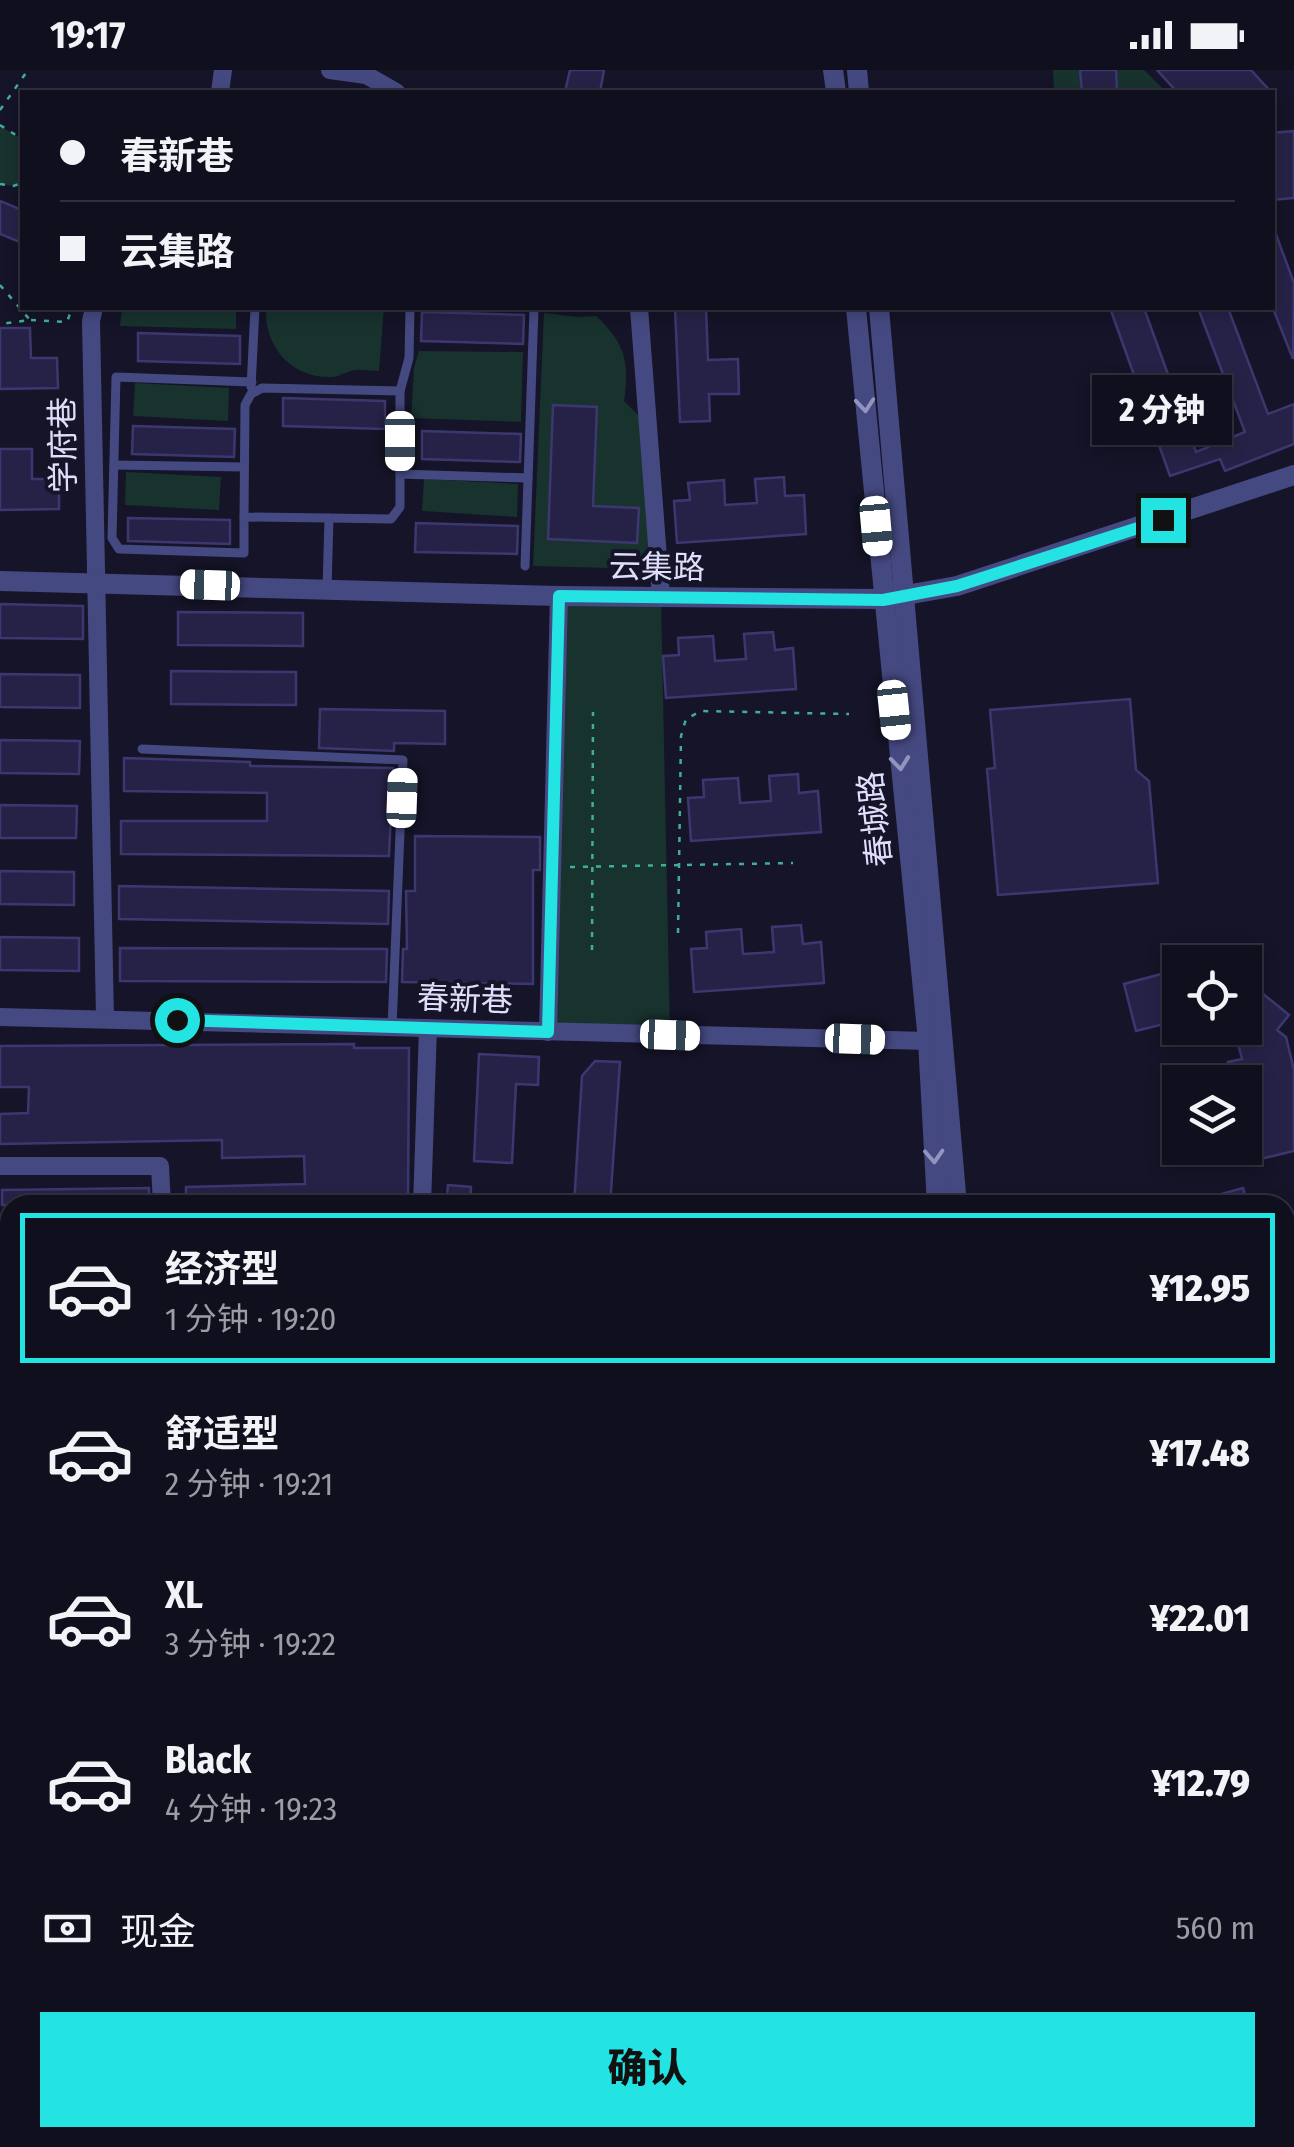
<!DOCTYPE html>
<html lang="zh">
<meta charset="utf-8">
<style>
body{margin:0;font-family:"Fira Sans Condensed","Noto Sans SC",sans-serif;background:#1e1d2b;color:#f1f3f6;height:100vh;display:flex;flex-direction:column;font-size:38px;white-space:nowrap}
*{box-sizing:border-box;margin:0}
p{font-size:32px;color:#9c9ca4}
.icon{flex:none;width:55px;height:55px;fill:none;stroke:currentColor;stroke-width:2;stroke-linecap:round;stroke-linejoin:round}
.map{position:relative;flex:1;overflow:hidden}
.sheet{position:absolute;left:0px;top:1125px;width:1295px;height:952px;display:flex;flex-direction:column;background:#100f1e;border-radius:30px 30px 0 0;box-shadow:0 5px 15px #0003,0 0 0 2px #302f3c}
.sheet>*{flex:none}
.top-card{position:absolute;left:20px;top:20px;width:1255px;height:220px;border-radius:0px;box-shadow:0 5px 15px #0003,0 0 0 2px #302f3c;display:grid;align-content:center;height:220px;padding:0 40px;background:#100f1e}
.fabs{position:absolute;left:1162px;top:875px;display:grid;gap:20px}
.fabs a{display:grid;place-items:center;width:100px;height:100px;border-radius:0px;background:#100f1e;box-shadow:0 5px 15px #0003,0 0 0 2px #302f3c;font-size:50px}
.end{position:absolute;width:45px;height:45px;margin:-22px;border:12px solid #23e3e3;background:#111;box-shadow:0 0 0 5px #111}
.from{border-radius:50%}
.bubble{position:absolute;height:70px;border-radius:0px;background:#100f1e;box-shadow:0 5px 15px #0003,0 0 0 2px #302f3c;font-size:32px;font-weight:800;line-height:70px;text-align:center}
.car{position:absolute;width:30px;height:60px;margin:-30px -15px;border-radius:12px;box-shadow:0 0 8px 2px #0007;background:linear-gradient(#fff 24%,#345 0 40%,#fff 0 76%,#345 0 86%,#fff 0)}
.top-card b{display:flex;align-items:center;gap:35px;height:95px;font-size:38px}
.top-card b+b{border-top:2px solid #302f3c}
.top-card i{width:25px;height:25px;background:#f1f3f6}
ul{padding:18px 0 0;list-style:none}
li{display:flex;align-items:center;gap:30px;height:150px;margin:0 20px 15px;padding:0 20px;border:5px solid transparent;border-radius:0px}
li div{flex:1}
li b{display:block;font-size:38px}
li em{font-style:normal;font-weight:800}
li.active{border-color:#23e3e3}
li>.icon{width:90px;height:90px;stroke-width:1.5}
.pay{display:flex;align-items:center;gap:25px;height:110px;padding:0 40px;font-size:38px}
.pay p{margin-inline-start:auto}
.cta{display:flex;gap:20px;margin-top:auto;padding:20px 40px}
.cta a{flex:1;height:115px;border-radius:0px;background:#23e3e3;color:#111;font-size:40px;font-weight:800;line-height:115px;text-align:center}
.status{display:flex;justify-content:space-between;align-items:center;height:70px;padding:0 50px;background:#100f1e;direction:ltr}
.status svg{height:28px;fill:currentColor}
.map>svg:first-child{display:block}
</style>
<div class="status"><b>19:17</b><svg viewBox="0 0 49 12"><path d="M0 12V9h3v3zM5 12V6h3v6zM10 12V3h3v9zM15 12V0h3v12zM26 1h20v11H26zM47 4h2v5h-2z"/></svg></div>
<div class="map">
<svg width="1294" height="2077" viewBox="0 0 1294 2077">
<rect width="100%" height="100%" fill="#151428"/>
<g fill="#18322e">
<path d="M1053,0H1144L1166,22H1054Z"/>
<path d="M0,56L22,69V113L13,116L0,114Z"/>
<path d="M122,238H236V259L120,256Z"/>
<path d="M266,238H384L379,301C372,301 362,299 355,300C347,301 341,306 333,307C291,309 264,276 266,238Z"/>
<path d="M544,243L577,247L596,246C625,273 630,292 624,331L640,347L651,499L533,496Z"/>
<path d="M419,281L523,282L521,352L411,348L414,297Z"/>
<path d="M135,313L229,318L228,351L133,346Z"/>
<path d="M126,402L221,407L219,440L125,435Z"/>
<path d="M424,409L518,414L517,447L422,441Z"/>
<path d="M559,526L661,527L670,965L548,962Z"/>
<path d="M0,1611H10V1878L0,1870Z"/>
</g>
<g fill="#262247" stroke="#3d3770" stroke-width="2.5">
<path d="M570,0H604L600,22H565Z"/>
<path d="M1080,0H1116L1117,22H1082Z"/>
<path d="M1157,0H1251L1271,22H1177Z"/>
<path d="M1294,61V128L1272,130V63Z"/>
<path d="M0,131L22,140V173L0,164Z"/>
<path d="M1274,159L1294,213L1293,289L1272,236Z"/>
<path d="M675,238H706L708,290L738,289L739,324H709L710,351L680,352Z"/>
<path d="M1110,238H1144L1196,382L1245,362L1198,238H1228L1268,344L1294,334V374L1225,401L1220,389L1170,406Z"/>
<path d="M422,242L524,245L523,274L421,271Z"/>
<path d="M0,258H30L31,288H57L58,318L0,319Z"/>
<path d="M138,263L240,266V294L138,291Z"/>
<path d="M283,328L385,331V359L283,356Z"/>
<path d="M553,335L597,337L593,436L639,438L637,473L548,469Z"/>
<path d="M133,356L235,359L234,387L132,384Z"/>
<path d="M422,361L521,364L520,392L422,389Z"/>
<path d="M0,379H32V409H59V439L0,440Z"/>
<path d="M784,407L785,426L804,425L806,464L677,473L674,431L690,430L688,413L724,410L725,435L757,433L755,409Z"/>
<path d="M128,448L230,450V474L128,471Z"/>
<path d="M416,453L518,456L517,484L415,482Z"/>
<path d="M0,534L83,536V569L0,568Z"/>
<path d="M178,542L303,543V576L178,575Z"/>
<path d="M773,562L775,580L793,578L796,619L666,628L663,586L679,585L678,568L713,566L715,591L746,589L744,564Z"/>
<path d="M171,601L296,602V635L171,634Z"/>
<path d="M0,604L80,605V638L0,637Z"/>
<path d="M1130,629L1136,700L1149,711L1158,813L998,825L987,699L995,698L990,640Z"/>
<path d="M320,639L445,641V674L394,673V681L319,678Z"/>
<path d="M0,670L80,671L79,704L0,703Z"/>
<path d="M124,688L250,692V696L393,698L389,786L121,784V751H267V723L124,721Z"/>
<path d="M798,704L799,723L818,721L821,762L691,771L688,728L704,727L703,710L738,708L740,733L771,731L769,706Z"/>
<path d="M0,735L77,736L76,768H0Z"/>
<path d="M415,766L540,767V800H533V914L402,912L403,879H407L406,821H415Z"/>
<path d="M0,801L74,802V835L0,834Z"/>
<path d="M119,816L389,821L388,854L119,849Z"/>
<path d="M801,855L803,874L821,872L824,913L694,922L691,879L707,878L706,862L741,859L743,884L774,882L772,857Z"/>
<path d="M0,867L79,868V901L0,900Z"/>
<path d="M120,878L387,879L386,912L120,911Z"/>
<path d="M1180,899V950L1136,961L1124,914Z"/>
<path d="M1245,909L1289,945L1277,960L1286,967L1294,1000V1081L1252,1091L1245,1062V1012H1233L1228,992L1242,989L1234,958H1245Z"/>
<path d="M354,974V978H409L408,1135H186V1117L305,1114L304,1086L222,1088V1070L0,1074V1044L28,1043L29,1017H0V976Z"/>
<path d="M479,984L539,987L538,1015L516,1014L512,1093L474,1091Z"/>
<path d="M595,991L620,992L610,1135H574L582,1006Z"/>
<path d="M448,1115L471,1117L470,1135H446Z"/>
<path d="M149,1118V1135H2V1120Z"/>
<path d="M1243,1118L1248,1135H1225L1221,1124Z"/>
</g>
<g fill="none" stroke-linecap="round" stroke-linejoin="round">
<g stroke="#41ae9c" stroke-width="2.5" stroke-dasharray="5 8" stroke-linecap="butt">
<path d="M0,40L28,0"/>
<path d="M0,55L22,69"/>
<path d="M0,114L13,116L22,113"/>
<path d="M0,215L30,250L0,254"/>
<path d="M31,250L67,252L72,238"/>
<path d="M570,797L793,793"/>
<path d="M678,863L681,666L686,649L701,641L849,644"/>
<path d="M592,880L593,642"/>
</g>
<g stroke="#454981" stroke-width="9">
<path d="M251,317L255,238"/>
<path d="M114,395L244,397"/>
<path d="M400,404L528,408"/>
<path d="M244,447V483L119,479L112,468L116,307L252,312"/>
<path d="M329,448L391,449L400,437V321"/>
<path d="M525,496L534,238"/>
<path d="M327,519L329,448L244,447L245,335L251,324L262,318L400,321L409,288L410,238"/>
<path d="M142,679L403,690L392,957"/>
<path d="M0,1763L10,1749"/>
<path d="M0,1870L10,1878"/>
<path d="M0,1968L10,1977"/>
<path d="M1285,1968L1294,1966"/>
<path d="M108,2068L119,2077"/>
<path d="M1085,2068L1087,2077"/>
<path d="M1203,2068L1205,2077"/>
<path d="M130,2077L139,2068"/>
<path d="M1287,2077L1294,2076"/>
</g>
<g stroke="#454981" stroke-width="18">
<path d="M330,0L366,5L396,22"/>
<path d="M220,22L223,0"/>
<path d="M94,238L91,251L105,948"/>
<path d="M639,238L661,527"/>
<path d="M0,947L928,971"/>
<path d="M548,962L559,526"/>
<path d="M0,1096H160L162,1135"/>
<path d="M422,1135L428,958"/>
<path d="M0,1164H10"/>
<path d="M0,1266H10"/>
<path d="M504,2068L505,2077"/>
</g>
<g stroke="#454981" stroke-width="20">
<path d="M833,0L836,22"/>
<path d="M857,0L859,22"/>
<path d="M856,238L928,971L937,1135"/>
<path d="M879,238L957,1135"/>
<path d="M0,511L559,526L883,529L957,516L1294,405"/>
<path d="M1032,2068L1035,2077"/>
<path d="M1052,2068L1055,2077"/>
</g>
<g stroke="#b474ed" stroke-width="25">
<path d="M1285,1340L1294,1337"/>
<path d="M0,1515L10,1514"/>
<path d="M0,1545H10"/>
</g>
</g>
<defs><path id="oneway-chevron" d="M-2-3.5L2.5 0L-2 3.5" fill="none" stroke-width="1.6" stroke-linecap="round" stroke-linejoin="round" transform="scale(2.5)"/></defs>
<g stroke="#9294be">
<use href="#oneway-chevron" transform="translate(865 335) rotate(85)"/>
<use href="#oneway-chevron" transform="translate(900 693) rotate(84)"/>
<use href="#oneway-chevron" transform="translate(934 1086) rotate(87)"/>
</g>
<g fill="none" stroke-linecap="round" stroke-linejoin="round">
<path stroke="#23e3e3" stroke-width="12" d="M177,950L548,962L559,526L883,530L957,516L1163,450"/>
</g>
<g text-anchor="middle" stroke-width="8" stroke-linejoin="round" paint-order="stroke">
<g font-size="32" fill="#e0dffb" stroke="#151428">
<text transform="translate(63 375) rotate(-91)" y="11">学府巷</text>
<text transform="translate(657 497) rotate(1)" y="11">云集路</text>
<text transform="translate(875 749) rotate(-96)" y="11">春城路</text>
<text transform="translate(465 929) rotate(2)" y="11">春新巷</text>
</g>
</g>
</svg>
<div class="fabs">
<a><svg class="icon" aria-label="locate" viewBox="0 0 24 24"><circle cx="12" cy="12" r="6"/><path d="M12 2v4M12 18v4M2 12h4M18 12h4"/></svg></a>
<a><svg class="icon" aria-label="layers" viewBox="0 0 24 24"><path d="M12 4l9 5-9 5-9-5zM3 14l9 5 9-5"/></svg></a>
</div>
<i class="end from" style="left:177px;top:950px"></i>
<i class="end" style="left:1163px;top:450px"></i>
<div class="bubble" style="left:1092px;top:305px;width:140px">2 分钟</div>
<i class="car" style="left:400px;top:371px;rotate:180deg"></i>
<i class="car" style="left:876px;top:456px;rotate:175deg"></i>
<i class="car" style="left:210px;top:515px;rotate:272deg"></i>
<i class="car" style="left:894px;top:640px;rotate:174deg"></i>
<i class="car" style="left:402px;top:728px;rotate:2deg"></i>
<i class="car" style="left:670px;top:965px;rotate:92deg"></i>
<i class="car" style="left:855px;top:969px;rotate:92deg"></i>
<div class="top-card">
<b><i class="from"></i>春新巷</b>
<b><i></i>云集路</b>
</div>
<section class="sheet">
<ul>
<li class="active"><svg class="icon" aria-label="car" viewBox="0 0 24 24"><path d="M5 17H2v-5l4-1 3-4h7l3 4 3 1v5h-3M9 17h6M6 11h13"/><circle cx="7" cy="17" r="2"/><circle cx="17" cy="17" r="2"/></svg><div><b>经济型</b><p>1 分钟 · 19:20</p></div><em>¥12.95</em></li>
<li><svg class="icon" aria-label="car" viewBox="0 0 24 24"><path d="M5 17H2v-5l4-1 3-4h7l3 4 3 1v5h-3M9 17h6M6 11h13"/><circle cx="7" cy="17" r="2"/><circle cx="17" cy="17" r="2"/></svg><div><b>舒适型</b><p>2 分钟 · 19:21</p></div><em>¥17.48</em></li>
<li><svg class="icon" aria-label="car" viewBox="0 0 24 24"><path d="M5 17H2v-5l4-1 3-4h7l3 4 3 1v5h-3M9 17h6M6 11h13"/><circle cx="7" cy="17" r="2"/><circle cx="17" cy="17" r="2"/></svg><div><b>XL</b><p>3 分钟 · 19:22</p></div><em>¥22.01</em></li>
<li><svg class="icon" aria-label="car" viewBox="0 0 24 24"><path d="M5 17H2v-5l4-1 3-4h7l3 4 3 1v5h-3M9 17h6M6 11h13"/><circle cx="7" cy="17" r="2"/><circle cx="17" cy="17" r="2"/></svg><div><b>Black</b><p>4 分钟 · 19:23</p></div><em>¥12.79</em></li>
</ul>
<div class="pay"><svg class="icon" aria-label="cash" viewBox="0 0 24 24"><path d="M3 7h18v10H3z"/><circle cx="12" cy="12" r="2"/></svg>现金<p>560 m</p></div>
<div class="cta"><a>确认</a></div>
</section>
</div>
